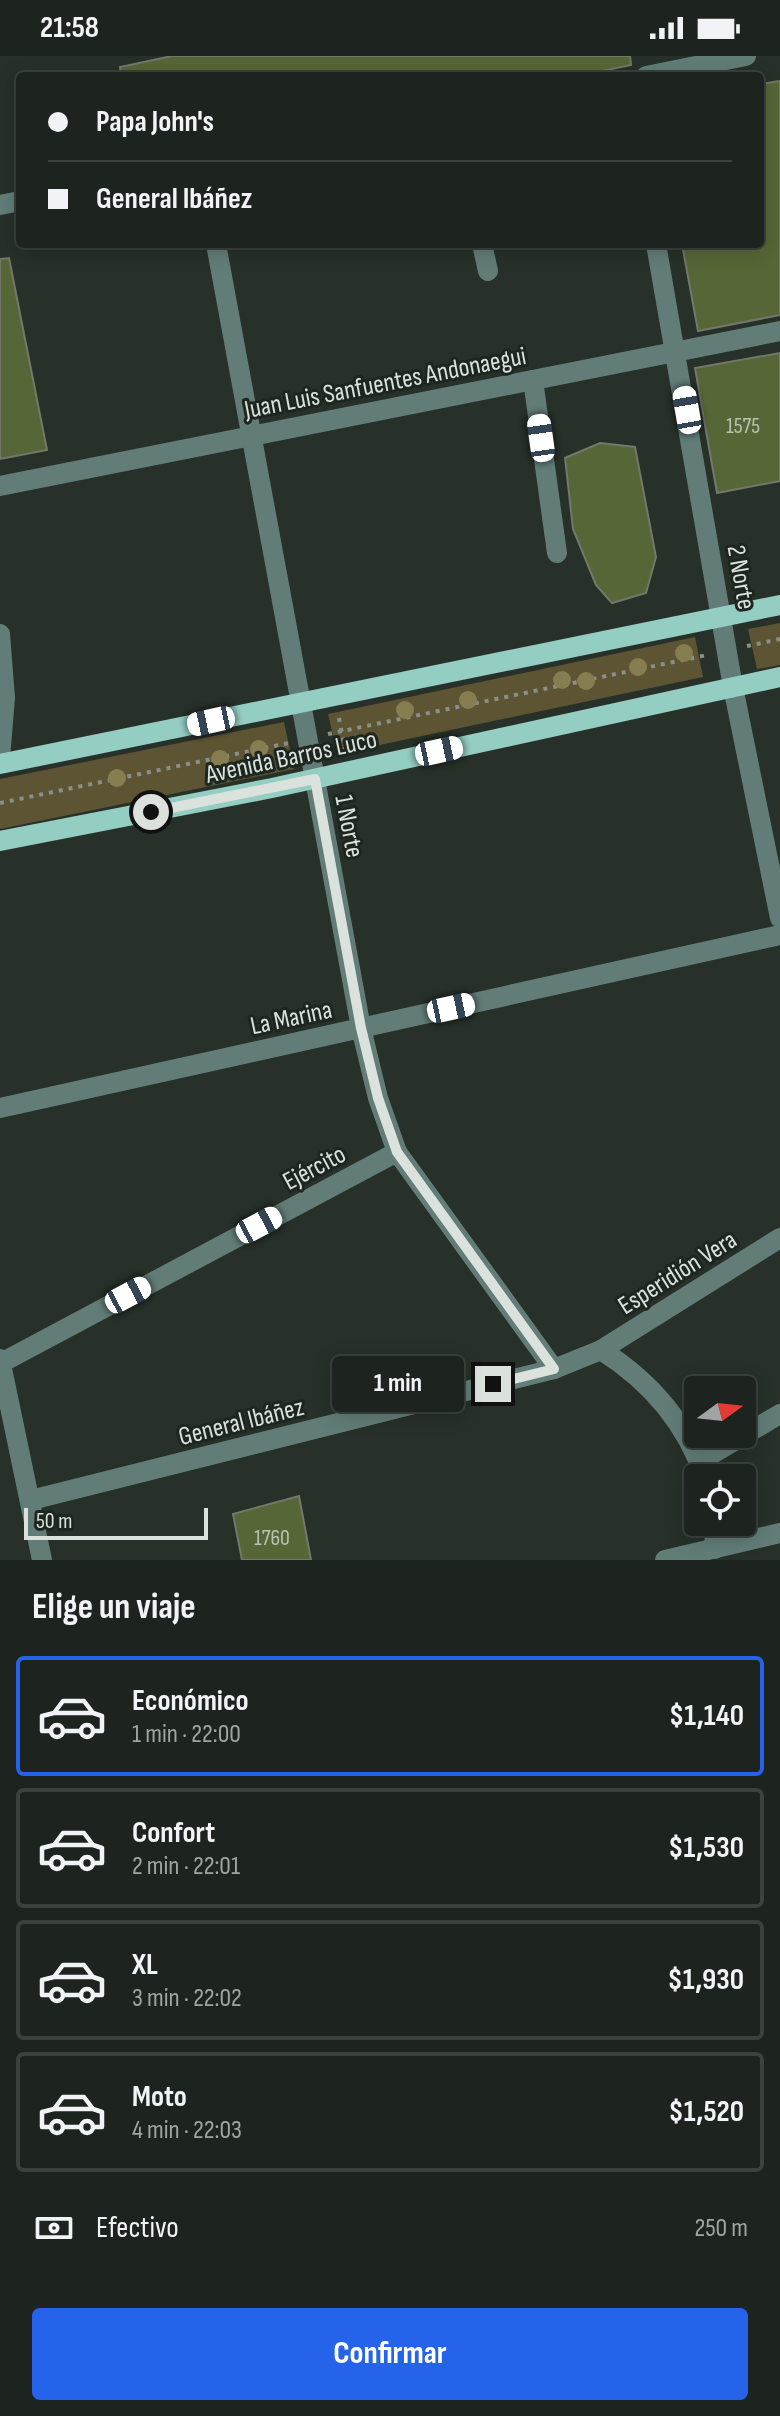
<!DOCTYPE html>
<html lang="es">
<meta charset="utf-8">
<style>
body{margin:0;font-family:"Sofia Sans Condensed",sans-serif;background:#2a302c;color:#f1f3f6;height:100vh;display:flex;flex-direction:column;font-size:30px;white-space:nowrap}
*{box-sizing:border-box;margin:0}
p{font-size:26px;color:#a0a4a4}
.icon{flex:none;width:44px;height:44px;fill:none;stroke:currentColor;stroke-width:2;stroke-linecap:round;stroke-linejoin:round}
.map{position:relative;height:1504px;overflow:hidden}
.panel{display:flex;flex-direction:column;background:#1d241f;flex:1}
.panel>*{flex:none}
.banner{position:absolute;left:16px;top:16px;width:748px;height:176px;border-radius:8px;box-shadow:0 4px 20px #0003,0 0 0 2px #3b413d;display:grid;align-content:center;height:176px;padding:0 32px;background:#1d241f}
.needle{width:52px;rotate:75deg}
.controls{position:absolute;left:684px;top:1320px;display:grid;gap:16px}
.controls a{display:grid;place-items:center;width:72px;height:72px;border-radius:8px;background:#1d241f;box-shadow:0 4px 20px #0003,0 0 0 2px #3b413d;font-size:40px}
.scale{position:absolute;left:24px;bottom:20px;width:184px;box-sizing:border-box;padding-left:8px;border:4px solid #dbe1dc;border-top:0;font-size:22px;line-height:28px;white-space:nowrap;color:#dbe1dc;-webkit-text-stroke:6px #1e2620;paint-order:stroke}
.end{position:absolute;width:36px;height:36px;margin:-18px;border:10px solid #dbe1dc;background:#111;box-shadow:0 0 0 4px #111}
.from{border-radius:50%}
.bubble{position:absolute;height:56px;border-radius:8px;background:#1d241f;box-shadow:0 4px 20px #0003,0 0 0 2px #3b413d;font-size:26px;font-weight:700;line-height:56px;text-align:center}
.car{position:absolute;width:24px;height:48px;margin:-24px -12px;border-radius:10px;box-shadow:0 0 6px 2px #0007;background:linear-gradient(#fff 24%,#345 0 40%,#fff 0 76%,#345 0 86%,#fff 0)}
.banner b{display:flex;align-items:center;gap:28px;height:76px;font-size:30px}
.banner b+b{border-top:2px solid #3b413d}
.banner i{width:20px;height:20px;background:#f1f3f6}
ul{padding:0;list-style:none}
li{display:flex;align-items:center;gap:24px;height:120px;margin:0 16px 12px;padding:0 16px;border:4px solid #3b413d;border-radius:8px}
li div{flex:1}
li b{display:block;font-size:30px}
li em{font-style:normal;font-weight:700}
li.active{border-color:#2563eb}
li>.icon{width:72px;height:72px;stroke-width:1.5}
h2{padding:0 32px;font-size:36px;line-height:96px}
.pay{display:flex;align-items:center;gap:20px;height:88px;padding:0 32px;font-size:30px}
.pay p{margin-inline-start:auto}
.primary-button{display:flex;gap:16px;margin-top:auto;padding:16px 32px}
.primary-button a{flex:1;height:92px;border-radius:8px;background:#2563eb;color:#fff;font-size:32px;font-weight:700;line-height:92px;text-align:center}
.status{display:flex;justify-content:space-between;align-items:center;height:56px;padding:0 40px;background:#1d241f;direction:ltr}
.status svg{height:22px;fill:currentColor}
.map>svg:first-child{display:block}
</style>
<div class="status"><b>21:58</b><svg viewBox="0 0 49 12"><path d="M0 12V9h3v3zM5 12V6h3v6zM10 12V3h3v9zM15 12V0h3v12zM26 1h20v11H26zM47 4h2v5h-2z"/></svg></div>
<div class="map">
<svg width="780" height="1504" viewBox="0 0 780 1504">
<rect width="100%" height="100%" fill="#273029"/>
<g fill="#5d5433">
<path d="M780,567V609L757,613L748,573Z"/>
<path d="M695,581L703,621L337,698L328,658Z"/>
<path d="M284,666L294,713L0,773V723Z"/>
</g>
<g fill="#576636" stroke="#73776c" stroke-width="2">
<path d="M172,0H630L631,9L578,20H121L120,11Z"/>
<path d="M780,25V259L698,275L682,188H760V28Z"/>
<path d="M9,202L47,394L0,403V203Z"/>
<path d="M780,297V425L717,437L695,312Z"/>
<path d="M600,387L635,391L656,501L646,537L612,547L596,529L573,473L565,402Z"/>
<path d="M299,1440L311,1504H242L233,1458Z"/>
</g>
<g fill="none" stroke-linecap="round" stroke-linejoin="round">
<g stroke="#88908a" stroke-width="4" stroke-dasharray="4 6" stroke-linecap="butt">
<path d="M747,590L780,583"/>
<path d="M339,662L345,693"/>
<path d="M328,678L707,599"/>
<path d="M0,747L289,687"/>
</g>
<g stroke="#627d78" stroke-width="20">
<path d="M646,20L746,0"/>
<path d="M0,149L20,145"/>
<path d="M216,188L361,972L378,1042L397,1096L554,1313"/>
<path d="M482,188L488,215"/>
<path d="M656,188L733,631L780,862"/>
<path d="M533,324L557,497"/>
<path d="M0,430L780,275"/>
<path d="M0,578L5,642L0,702"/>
<path d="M0,1052L780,879"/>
<path d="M601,1294C650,1325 686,1366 705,1422"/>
<path d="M0,1303L42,1504"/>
<path d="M1,1307L397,1096"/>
<path d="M699,1406L780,1358"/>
<path d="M31,1444L554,1313L601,1294L780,1182"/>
<path d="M714,1466L715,1493"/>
<path d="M665,1504L780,1477"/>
</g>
<g stroke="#94cdc2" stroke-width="20">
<path d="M0,708L780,549"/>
<path d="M0,785L272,732L780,621"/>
</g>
</g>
<g fill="#867e50">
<circle cx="684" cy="597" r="9"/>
<circle cx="638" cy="611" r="9"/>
<circle cx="562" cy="624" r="9"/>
<circle cx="586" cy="625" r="9"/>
<circle cx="468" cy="644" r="9"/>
<circle cx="405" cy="654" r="9"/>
<circle cx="259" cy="693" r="9"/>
<circle cx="220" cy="703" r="9"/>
<circle cx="117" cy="722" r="9"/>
</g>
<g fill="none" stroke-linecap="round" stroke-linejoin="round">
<path stroke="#dbe1dc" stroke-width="10" d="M151,756L315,723L361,972L378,1042L397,1096L554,1313L493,1328"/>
</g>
<g text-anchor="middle" stroke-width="6" stroke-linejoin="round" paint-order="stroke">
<g font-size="22" fill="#bac2b2">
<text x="743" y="377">1575</text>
<text x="272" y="1489">1760</text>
</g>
<g font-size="26" fill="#dbe1dc" stroke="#1e2620">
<text transform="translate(385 326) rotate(-11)" y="9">Juan Luis Sanfuentes Andonaegui</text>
<text transform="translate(742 521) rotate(80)" y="9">2 Norte</text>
<text transform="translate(291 700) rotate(-12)" y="9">Avenida Barros Luco</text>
<text transform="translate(350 770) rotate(79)" y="9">1 Norte</text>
<text transform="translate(291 961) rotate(-12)" y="9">La Marina</text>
<text transform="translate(314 1111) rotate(-28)" y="9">Ejército</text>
<text transform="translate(677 1216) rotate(-32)" y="9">Esperidión Vera</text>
<text transform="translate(241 1365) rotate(-14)" y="9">General Ibáñez</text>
</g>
</g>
</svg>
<div class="controls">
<a><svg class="needle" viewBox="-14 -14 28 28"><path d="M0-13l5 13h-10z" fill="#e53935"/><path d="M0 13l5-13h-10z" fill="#a0a4a4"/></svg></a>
<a><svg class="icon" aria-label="locate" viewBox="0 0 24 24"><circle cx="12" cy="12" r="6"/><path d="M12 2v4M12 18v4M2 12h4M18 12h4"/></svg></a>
</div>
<div class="scale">50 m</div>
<i class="end from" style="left:151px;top:756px"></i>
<i class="end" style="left:493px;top:1328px"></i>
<div class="bubble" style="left:332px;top:1300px;width:132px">1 min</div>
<i class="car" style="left:687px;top:354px;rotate:350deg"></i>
<i class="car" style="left:541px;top:382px;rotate:352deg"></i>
<i class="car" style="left:211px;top:665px;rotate:258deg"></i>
<i class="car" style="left:439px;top:695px;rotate:78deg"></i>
<i class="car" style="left:451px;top:952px;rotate:78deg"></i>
<i class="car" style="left:259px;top:1169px;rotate:62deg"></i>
<i class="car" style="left:128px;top:1239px;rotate:62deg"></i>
<div class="banner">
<b><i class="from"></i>Papa John's</b>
<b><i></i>General Ibáñez</b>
</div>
</div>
<section class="panel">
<h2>Elige un viaje</h2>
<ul>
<li class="active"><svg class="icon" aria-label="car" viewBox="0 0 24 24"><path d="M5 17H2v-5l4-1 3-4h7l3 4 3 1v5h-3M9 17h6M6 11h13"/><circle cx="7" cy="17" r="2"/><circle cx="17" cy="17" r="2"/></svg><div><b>Económico</b><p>1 min · 22:00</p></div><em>$1,140</em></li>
<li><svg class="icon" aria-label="car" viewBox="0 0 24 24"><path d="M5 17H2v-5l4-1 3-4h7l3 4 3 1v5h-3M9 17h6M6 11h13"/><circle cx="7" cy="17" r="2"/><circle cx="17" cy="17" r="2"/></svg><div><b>Confort</b><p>2 min · 22:01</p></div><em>$1,530</em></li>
<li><svg class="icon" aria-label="car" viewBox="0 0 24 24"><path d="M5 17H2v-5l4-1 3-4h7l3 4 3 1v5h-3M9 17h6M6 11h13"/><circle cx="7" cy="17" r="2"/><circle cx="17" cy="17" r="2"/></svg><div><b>XL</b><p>3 min · 22:02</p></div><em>$1,930</em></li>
<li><svg class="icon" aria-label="car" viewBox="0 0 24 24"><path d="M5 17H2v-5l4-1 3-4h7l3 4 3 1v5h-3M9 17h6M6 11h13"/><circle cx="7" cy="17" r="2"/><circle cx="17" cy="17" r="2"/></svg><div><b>Moto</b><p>4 min · 22:03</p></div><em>$1,520</em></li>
</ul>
<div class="pay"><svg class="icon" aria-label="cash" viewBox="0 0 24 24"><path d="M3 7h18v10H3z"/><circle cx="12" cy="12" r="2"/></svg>Efectivo<p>250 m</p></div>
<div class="primary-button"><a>Confirmar</a></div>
</section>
